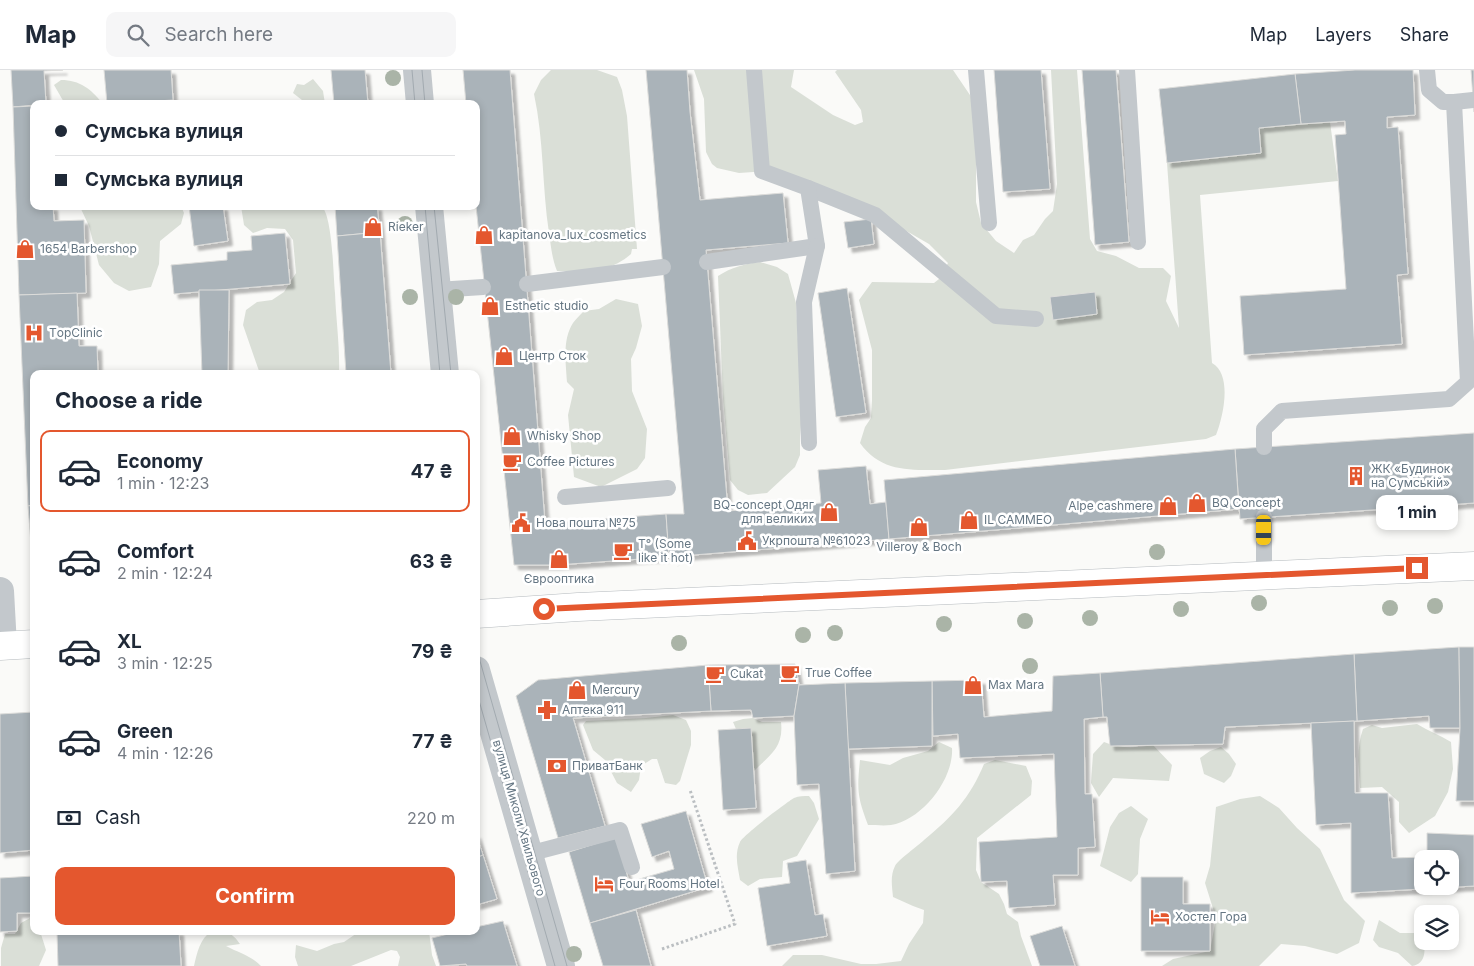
<!DOCTYPE html>
<meta charset="utf-8">
<style>
body{margin:0;font-family:Inter,sans-serif;background:#f6f6f7;color:#1f2937;height:100vh;display:flex;flex-direction:column;font-size:19px;white-space:nowrap}
*{box-sizing:border-box;margin:0}
p{font-size:16px;color:#747a83}
.icon{flex:none;width:28px;height:28px;fill:none;stroke:currentColor;stroke-width:2;stroke-linecap:round;stroke-linejoin:round}
.map{position:relative;flex:1;overflow:hidden}
.details{position:absolute;left:30px;top:300px;width:450px;height:565px;display:flex;flex-direction:column;background:#fff;border-radius:10px;box-shadow:0 2px 8px #0003}
.details>*{flex:none}
.guide{position:absolute;left:30px;top:30px;width:450px;height:110px;border-radius:10px;box-shadow:0 2px 8px #0003;display:grid;align-content:center;height:110px;padding:0 25px;background:#fff}
.tools{position:absolute;left:1414px;top:780px;display:grid;gap:10px}
.tools a{display:grid;place-items:center;width:45px;height:45px;border-radius:10px;background:#fff;box-shadow:0 2px 8px #0003;font-size:25px}
.end{position:absolute;width:22px;height:22px;margin:-11px;border:6px solid #e4572e;background:#fff;box-shadow:0 0 0 2px #fff}
.from{border-radius:50%}
.bubble{position:absolute;height:35px;border-radius:10px;background:#fff;box-shadow:0 2px 8px #0003;font-size:16px;font-weight:700;line-height:35px;text-align:center}
.car{position:absolute;width:15px;height:30px;margin:-15px -8px;border-radius:6px;box-shadow:0 0 4px 1px #0007;background:linear-gradient(#f5c518 24%,#345 0 40%,#f5c518 0 76%,#345 0 86%,#f5c518 0)}
.guide b{display:flex;align-items:center;gap:18px;height:48px;font-size:19px}
.guide b+b{border-top:1px solid #e0e1e3}
.guide i{width:12px;height:12px;background:#1f2937}
ul{padding:0;list-style:none}
li{display:flex;align-items:center;gap:15px;height:82px;margin:0 10px 8px;padding:0 15px;border:2px solid transparent;border-radius:10px}
li div{flex:1}
li b{display:block;font-size:19px}
li em{font-style:normal;font-weight:700}
li.selected{border-color:#e4572e}
li>.icon{width:45px;height:45px;stroke-width:1.5}
h2{padding:0 25px;font-size:22px;line-height:60px}
.pay{display:flex;align-items:center;gap:12px;height:55px;padding:0 25px;font-size:19px}
.pay p{margin-inline-start:auto}
.primary-button{display:flex;gap:10px;margin-top:auto;padding:10px 25px}
.primary-button a{flex:1;height:58px;border-radius:10px;background:#e4572e;color:#fff;font-size:20px;font-weight:700;line-height:58px;text-align:center}
header{display:flex;align-items:center;gap:30px;box-sizing:border-box;height:70px;padding:0 25px;background:#fff;border-bottom:1px solid #e0e1e3}
header strong{font-size:24px}
nav{display:flex;gap:28px;margin-inline-start:auto;font-size:18px}
.search{width:350px;height:45px;background:#f6f6f7;display:flex;align-items:center;gap:12px;box-sizing:border-box;padding:0 18px;border-radius:10px;color:#747a83;font-size:19px}
.map>svg:first-child{display:block}
</style>
<header>
<strong>Map</strong>
<div class="search"><svg class="icon" aria-label="search" viewBox="0 0 24 24"><circle cx="10" cy="10" r="6"/><path d="M15 15l6 6"/></svg>Search here</div>
<nav><a>Map</a><a>Layers</a><a>Share</a></nav>
</header>
<div class="map">
<svg width="1474" height="896" viewBox="0 0 1474 896">
<defs>
<filter id="shadow"><feDropShadow dx="4.5" dy="4.5" stdDeviation="1" flood-color="#0004"/></filter>
</defs>
<rect width="100%" height="100%" fill="#fafaf8"/>
<g fill="#dadfd7">
<path d="M551,0H597L617,7L622,20L627,46L637,179H632L631,184C608,204 585,201 557,201C552,189 551,176 549,163C542,117 544,70 534,24L541,10Z"/>
<path d="M694,0H794L791,17L833,45L855,55L863,52L861,40L835,2L837,0H953L972,28L976,51V132L981,153L996,171L1014,183L1023,170L1034,165L1045,149L1053,141L1057,114L1051,0H1077L1090,169L1097,181L1116,186L1139,198H1163L1171,206L1166,231L1179,258L1167,93L1261,83L1259,58L1330,52L1338,111L1200,125L1212,293C1233,305 1223,347 1216,365L1206,369L945,400C912,400 881,403 860,373L865,357L871,348L872,330V280L859,230L872,212L934,213L939,209L948,193L929,174L863,136L780,100L739,103L717,98L712,94L706,82L704,29Z"/>
<path d="M313,9L323,21L325,34H307L293,23L297,14L304,15Z"/>
<path d="M61,10C80,10 91,19 103,34H65L54,15Z"/>
<path d="M82,136H181L184,143L181,154L160,171L159,194L151,217L129,221L114,213L99,195L89,156L81,139Z"/>
<path d="M241,136H322C333,150 333,204 335,223C336,250 340,276 339,304H261L259,301L243,255L246,240L257,232L272,230L284,222L296,203L293,170L285,159L267,158L253,163L244,155Z"/>
<path d="M760,192L777,197L788,204L796,233L802,343L800,366V385L795,397L767,423L748,425L738,420L730,410L723,328L718,206C732,197 744,194 760,192Z"/>
<path d="M616,229L638,234L642,256L636,278L631,289L632,321L647,359L645,388L637,399L601,417L574,407L568,345L574,319L567,312C566,293 562,270 573,253C576,249 580,245 584,241L599,239Z"/>
<path d="M673,645L686,650L691,661V675L680,711L676,715L665,713L657,689H652L641,696L639,710L631,722L617,713L605,690L593,680L583,655L586,651L646,648Z"/>
<path d="M753,648L762,652H781C784,677 770,685 754,701L733,652L743,649Z"/>
<path d="M1417,654C1428,661 1440,665 1451,672L1453,699L1448,722L1435,746L1409,763L1399,752V732L1382,717L1360,718C1359,698 1356,678 1363,659L1372,655L1382,658Z"/>
<path d="M939,672L952,678C954,709 922,750 891,755C884,756 875,755 868,755C857,726 857,720 860,690L890,695L903,688L928,681Z"/>
<path d="M1104,672C1121,679 1135,678 1153,675L1172,695L1169,711L1113,708L1099,727L1091,713L1092,698L1093,684Z"/>
<path d="M1221,677L1229,684L1236,694L1231,706L1224,713L1204,704L1200,688L1210,681Z"/>
<path d="M995,690L1026,696L1032,711L1031,725L977,768L976,800L981,812L999,824L1004,834L1007,844L1018,852L1021,866L1032,896H782L793,885H822L861,894H876L901,891L909,874L923,853L924,840L913,836L893,827C892,816 890,806 895,796C899,789 918,776 924,770C952,747 970,728 984,694Z"/>
<path d="M809,726L814,733L819,749L797,786L783,791L782,807L760,809L748,816L740,810C738,797 734,785 740,772C742,766 787,732 794,728C799,726 804,726 809,726Z"/>
<path d="M1260,726L1279,738L1297,758L1320,779L1344,830L1365,851L1359,873L1337,884L1305,876L1281,874L1259,896H1162L1173,889L1210,881L1216,848L1205,813L1210,796L1216,737L1240,729Z"/>
<path d="M1131,736L1148,749L1140,769L1138,804L1131,812L1100,796L1110,757L1119,743Z"/>
<path d="M32,847L34,861H40L46,880L39,896H1V878L5,864H15L21,853Z"/>
<path d="M1379,850L1400,863H1416L1422,868C1426,877 1427,894 1412,896L1398,883L1379,877L1373,870Z"/>
<path d="M212,861C226,861 232,862 240,874L226,876C239,883 250,885 261,896H194C197,883 200,868 212,861Z"/>
<path d="M360,861H429L432,885L436,896H398L400,887L397,881L391,880L351,896H298L295,887L296,875L317,881L334,874L344,872Z"/>
</g>
<g fill="#aab3b9" stroke="#dcdcda" fill-rule="evenodd" filter="url(#shadow)">
<path d="M11,0H63L44,1L46,34L13,37Z"/>
<path d="M104,0H171L173,30L107,34Z"/>
<path d="M331,0H365L368,34H334Z"/>
<path d="M463,0H510L545,453L666,444L669,487L556,495H514L476,136V34H466Z"/>
<path d="M646,0H687L690,42L700,130L783,123L788,173L706,180L728,441L821,433L818,400L866,396L870,434L886,432L889,469L669,487L666,444H684Z"/>
<path d="M994,0H1041L1050,119L1003,122Z"/>
<path d="M1082,0H1116L1129,172L1095,175Z"/>
<path d="M1355,0H1413L1415,45L1387,47V58L1398,57L1408,204L1397,205L1402,274L1244,285L1240,226L1346,219L1335,65L1346,64L1345,51L1301,54L1295,4Z"/>
<path d="M1471,0H1474V42Z"/>
<path d="M1295,4L1301,54L1259,58L1261,83L1167,93L1159,19Z"/>
<path d="M34,36V136H53L54,151L84,150L86,223L19,225L13,37Z"/>
<path d="M189,136H223L228,171L194,176Z"/>
<path d="M335,136H377L380,162L337,166Z"/>
<path d="M871,149L874,174L848,178L844,152Z"/>
<path d="M380,162L391,304H346L337,166Z"/>
<path d="M285,163L290,214L174,224L171,195L227,190V182L252,180L251,166Z"/>
<path d="M847,218L866,343L836,347L818,223Z"/>
<path d="M199,220H229L228,304H202Z"/>
<path d="M1095,222L1097,244L1053,250L1050,227Z"/>
<path d="M77,223L79,276H97L98,304H34V435L28,436L19,225Z"/>
<path d="M1474,363V433L1240,449L1235,379Z"/>
<path d="M1235,379L1239,439L889,469L884,410Z"/>
<path d="M34,435V511L28,436Z"/>
<path d="M1459,577L1460,658H1430L1429,646L1357,651L1354,584Z"/>
<path d="M1459,577H1474V731H1456L1460,658Z"/>
<path d="M1354,584L1357,651L1225,657L1223,674L1110,676L1107,647H1103L1100,603Z"/>
<path d="M795,594L799,615L794,646L753,648L751,640L711,641L708,595Z"/>
<path d="M708,595L711,641L573,648L605,756L558,768L516,626L538,610Z"/>
<path d="M1100,603L1103,647L1084,649L1085,724H1092L1095,777L1078,778V805H1053L1055,835L1009,838L1007,811L981,812L979,772L1057,767L1054,684L960,688L958,664L933,666L932,611L981,610L984,647L1052,641L1053,606Z"/>
<path d="M932,611V676L848,679L845,613Z"/>
<path d="M845,613L855,801L826,804L819,714L797,715L794,646L799,615Z"/>
<path d="M34,642V780L0,783V644Z"/>
<path d="M1354,651L1355,723H1388L1392,788L1427,787V763L1474,765V816L1351,823V753L1316,755L1311,653ZM1422,789H1450V816H1422Z"/>
<path d="M751,658L756,738L723,740L718,660Z"/>
<path d="M686,741L708,817L590,853L569,782L617,767L629,812L674,799L669,781L652,787L641,754Z"/>
<path d="M476,764L483,785L476,788Z"/>
<path d="M483,785L497,829L476,835V788Z"/>
<path d="M806,790L815,845L823,844L827,866L767,876L758,818L790,813L787,793Z"/>
<path d="M34,806V843H17V861L0,862V808Z"/>
<path d="M1141,807H1183V834H1210V881H1141Z"/>
<path d="M636,840L651,896H603L590,853Z"/>
<path d="M503,851L517,896H467L466,894L440,896L432,868L460,861H476V857Z"/>
<path d="M1062,856L1075,896H1040L1030,866Z"/>
<path d="M108,861H179L181,896H58L57,863Z"/>
</g>
<g fill="none" stroke-linecap="round" stroke-linejoin="round">
<g stroke="#b5babe" stroke-width="29">
<g id="primary">
<path d="M476,544L578,537L1474,496"/>
<path d="M0,576L34,574"/>
</g>
</g>
<g stroke="#bbbfc2" stroke-width="3" stroke-dasharray="2.5 2.5" stroke-linecap="butt">
<path d="M678,486L679,496"/>
<path d="M662,879L735,854L690,720"/>
</g>
<g stroke="#c3c8cc" stroke-width="16">
<path d="M976,0L989,153"/>
<path d="M1127,0L1138,172"/>
<path d="M1454,32L1473,30"/>
<path d="M808,118L875,145L996,246L1036,249"/>
<path d="M707,192L817,176L808,118L762,101L754,0"/>
<path d="M527,214L663,197"/>
<path d="M437,220L483,217"/>
<path d="M809,373L804,232L817,176"/>
<path d="M1264,377V359L1282,341L1449,329L1468,312L1454,32H1443L1429,20L1427,0"/>
<path d="M565,427L668,418"/>
<path d="M1264,447V505"/>
<path d="M528,784L620,760L632,797"/>
</g>
<g stroke="#c3c8cc" stroke-width="28">
<path d="M417,0L420,34"/>
<path d="M429,136L445,304"/>
<path d="M476,600L561,896"/>
</g>
<path stroke="#c3c8cc" stroke-width="28" d="M0,521L3,576"/>
<use href="#primary" stroke="#fff" stroke-width="28"/>
<g stroke="#a2aab0" stroke-width="1">
<path d="M412,0L415,34"/>
<path d="M422,0L425,34"/>
<path d="M425,136L440,304"/>
<path d="M434,136L451,304"/>
<path d="M476,551L480,591L567,896"/>
<path d="M476,620L555,896"/>
</g>
</g>
<g fill="#aab4a7">
<circle cx="393" cy="8" r="8"/>
<circle cx="405" cy="154" r="8"/>
<circle cx="410" cy="227" r="8"/>
<circle cx="456" cy="227" r="8"/>
<circle cx="1157" cy="482" r="8"/>
<circle cx="1259" cy="533" r="8"/>
<circle cx="1435" cy="536" r="8"/>
<circle cx="1390" cy="538" r="8"/>
<circle cx="1181" cy="539" r="8"/>
<circle cx="1090" cy="548" r="8"/>
<circle cx="1025" cy="551" r="8"/>
<circle cx="944" cy="554" r="8"/>
<circle cx="835" cy="563" r="8"/>
<circle cx="803" cy="565" r="8"/>
<circle cx="679" cy="573" r="8"/>
<circle cx="1030" cy="596" r="8"/>
<circle cx="574" cy="884" r="8"/>
</g>
<g fill="none" stroke-linecap="round" stroke-linejoin="round">
<path stroke="#e4572e" stroke-width="6" d="M544,539L1417,498"/>
</g>
<defs>
<g id="shop-bare" transform="scale(1.5)"><path d="M-5-2.5h2.3a2.7 3.5 0 0 1 5.4 0H5L5.5 6h-11ZM-1.5-2.5h3a1.5 2.3 0 0 0-3 0Z" fill="#e4572e" stroke="#fff" stroke-width="2.5" paint-order="stroke"/></g>
<g id="hospital-bare" transform="scale(1.5)"><path d="M-5-5h3v3.5h4V-5h3V5h-3V1.5h-4V5h-3Z" fill="#e4572e" stroke="#fff" stroke-width="2.5" paint-order="stroke"/></g>
<g id="cafe-bare" transform="scale(1.5)"><path d="M-5.5-4.5H6V0H3Q3 3.5 0 3.5H-2.5Q-5.5 3.5-5.5 0ZM3-3.2v2h1.7v-2ZM-6 4.5H4V6H-6Z" fill="#e4572e" stroke="#fff" stroke-width="2.5" paint-order="stroke"/></g>
<g id="building-bare" transform="scale(1.5)"><path d="M-4-6H4V6H1V3H-1V6H-4ZM-2.5-4.3h1.7v1.8h-1.7ZM.8-4.3h1.7v1.8H.8ZM-2.5-1h1.7V.8h-1.7ZM.8-1h1.7V.8H.8Z" fill="#e4572e" stroke="#fff" stroke-width="2.5" paint-order="stroke"/></g>
<g id="civic-bare" transform="scale(1.5)"><path d="M-.6-6.5H3V-4.5H.6V-3L4-1V1h2V6H-6V1h2V-1L-.6-3ZM-1.2 2.5V6h2.4V2.5Z" fill="#e4572e" stroke="#fff" stroke-width="2.5" paint-order="stroke"/></g>
<g id="pharmacy-bare" transform="scale(1.5)"><path d="M-2-6h4v4h4v4h-4v4h-4v-4h-4v-4h4Z" fill="#e4572e" stroke="#fff" stroke-width="2.5" paint-order="stroke"/></g>
<g id="bank-bare" transform="scale(1.5)"><path d="M-6-4H6V4H-6ZM0-2.3a2.3 2.3 0 1 0 0 4.6a2.3 2.3 0 1 0 0-4.6Z" fill="#e4572e" stroke="#fff" stroke-width="2.5" paint-order="stroke"/></g>
<g id="hotel-bare" transform="scale(1.5)"><path d="M-6-4.5h1.5V1H6V5H4.5V3h-9V5H-6ZM-4 0a1.8 1.8 0 1 1 3.6 0ZM.5 0V-2.5h3Q6-2.5 6 0Z" fill="#e4572e" stroke="#fff" stroke-width="2.5" paint-order="stroke"/></g>
</defs>
<g fill-rule="evenodd">
<use href="#shop-bare" x="373" y="157"/>
<use href="#shop-bare" x="484" y="165"/>
<use href="#shop-bare" x="25" y="179"/>
<use href="#shop-bare" x="490" y="236"/>
<use href="#hospital-bare" x="34" y="263"/>
<use href="#shop-bare" x="504" y="286"/>
<use href="#shop-bare" x="512" y="366"/>
<use href="#cafe-bare" x="512" y="392"/>
<use href="#building-bare" x="1356" y="406"/>
<use href="#shop-bare" x="1197" y="433"/>
<use href="#shop-bare" x="1168" y="436"/>
<use href="#shop-bare" x="829" y="442"/>
<use href="#shop-bare" x="969" y="450"/>
<use href="#civic-bare" x="521" y="453"/>
<use href="#shop-bare" x="919" y="457"/>
<use href="#civic-bare" x="747" y="471"/>
<use href="#cafe-bare" x="623" y="481"/>
<use href="#shop-bare" x="559" y="489"/>
<use href="#cafe-bare" x="790" y="603"/>
<use href="#cafe-bare" x="715" y="604"/>
<use href="#shop-bare" x="973" y="615"/>
<use href="#shop-bare" x="577" y="620"/>
<use href="#pharmacy-bare" x="547" y="640"/>
<use href="#bank-bare" x="557" y="696"/>
<use href="#hotel-bare" x="604" y="814"/>
<use href="#hotel-bare" x="1160" y="847"/>
</g>
<g text-anchor="middle" stroke-width="5" stroke-linejoin="round" paint-order="stroke">
<g font-size="12" fill="#657683" stroke="#fff" text-anchor="start">
<text x="388" y="161">Rieker</text>
<text x="499" y="169">kapitanova_lux_cosmetics</text>
<text x="40" y="183">1654 Barbershop</text>
<text x="505" y="240">Esthetic studio</text>
<text x="49" y="267">TоpClinic</text>
<text x="519" y="290">Центр Сток</text>
<text x="527" y="370">Whisky Shop</text>
<text x="527" y="396">Coffee Pictures</text>
<text x="1371" y="403">ЖК «Будинок<tspan x="1371" dy="14">на Сумській»</tspan></text>
<text x="1212" y="437">BQ Concept</text>
<text x="814" y="439" text-anchor="end">BQ-concept Одяг<tspan x="814" dy="14">для великих</tspan></text>
<text x="1153" y="440" text-anchor="end">Alpe cashmere</text>
<text x="984" y="454">IL CAMMEO</text>
<text x="536" y="457">Нова пошта №75</text>
<text x="762" y="475">Укрпошта №61023</text>
<text x="638" y="478">T° (Some<tspan x="638" dy="14">like it hot)</tspan></text>
<text x="919" y="481" text-anchor="middle">Villeroy &amp; Boch</text>
<text x="559" y="513" text-anchor="middle">Єврооптика</text>
<text x="805" y="607">True Coffee</text>
<text x="730" y="608">Cukat</text>
<text x="988" y="619">Max Mara</text>
<text x="592" y="624">Mercury</text>
<text x="562" y="644">Аптека 911</text>
<text x="572" y="700">ПриватБанк</text>
<text x="619" y="818">Four Rooms Hotel</text>
<text x="1175" y="851">Хостел Гора</text>
</g>
<g font-size="12" fill="#657683" stroke="#fff">
<text transform="translate(519 748) rotate(74)" y="4">вулиця Миколи Хвильового</text>
</g>
</g>
</svg>
<div class="tools">
<a><svg class="icon" aria-label="locate" viewBox="0 0 24 24"><circle cx="12" cy="12" r="6"/><path d="M12 2v4M12 18v4M2 12h4M18 12h4"/></svg></a>
<a><svg class="icon" aria-label="layers" viewBox="0 0 24 24"><path d="M12 4l9 5-9 5-9-5zM3 14l9 5 9-5"/></svg></a>
</div>
<i class="end from" style="left:544px;top:539px"></i>
<i class="end" style="left:1417px;top:498px"></i>
<div class="bubble" style="left:1376px;top:425px;width:82px">1 min</div>
<i class="car" style="left:1264px;top:460px;rotate:180deg"></i>
<div class="guide">
<b><i class="from"></i>Сумська вулиця</b>
<b><i></i>Сумська вулиця</b>
</div>
<section class="details">
<h2>Choose a ride</h2>
<ul>
<li class="selected"><svg class="icon" aria-label="car" viewBox="0 0 24 24"><path d="M5 17H2v-5l4-1 3-4h7l3 4 3 1v5h-3M9 17h6M6 11h13"/><circle cx="7" cy="17" r="2"/><circle cx="17" cy="17" r="2"/></svg><div><b>Economy</b><p>1 min · 12:23</p></div><em>47 ₴</em></li>
<li><svg class="icon" aria-label="car" viewBox="0 0 24 24"><path d="M5 17H2v-5l4-1 3-4h7l3 4 3 1v5h-3M9 17h6M6 11h13"/><circle cx="7" cy="17" r="2"/><circle cx="17" cy="17" r="2"/></svg><div><b>Comfort</b><p>2 min · 12:24</p></div><em>63 ₴</em></li>
<li><svg class="icon" aria-label="car" viewBox="0 0 24 24"><path d="M5 17H2v-5l4-1 3-4h7l3 4 3 1v5h-3M9 17h6M6 11h13"/><circle cx="7" cy="17" r="2"/><circle cx="17" cy="17" r="2"/></svg><div><b>XL</b><p>3 min · 12:25</p></div><em>79 ₴</em></li>
<li><svg class="icon" aria-label="car" viewBox="0 0 24 24"><path d="M5 17H2v-5l4-1 3-4h7l3 4 3 1v5h-3M9 17h6M6 11h13"/><circle cx="7" cy="17" r="2"/><circle cx="17" cy="17" r="2"/></svg><div><b>Green</b><p>4 min · 12:26</p></div><em>77 ₴</em></li>
</ul>
<div class="pay"><svg class="icon" aria-label="cash" viewBox="0 0 24 24"><path d="M3 7h18v10H3z"/><circle cx="12" cy="12" r="2"/></svg>Cash<p>220 m</p></div>
<div class="primary-button"><a>Confirm</a></div>
</section>
</div>
